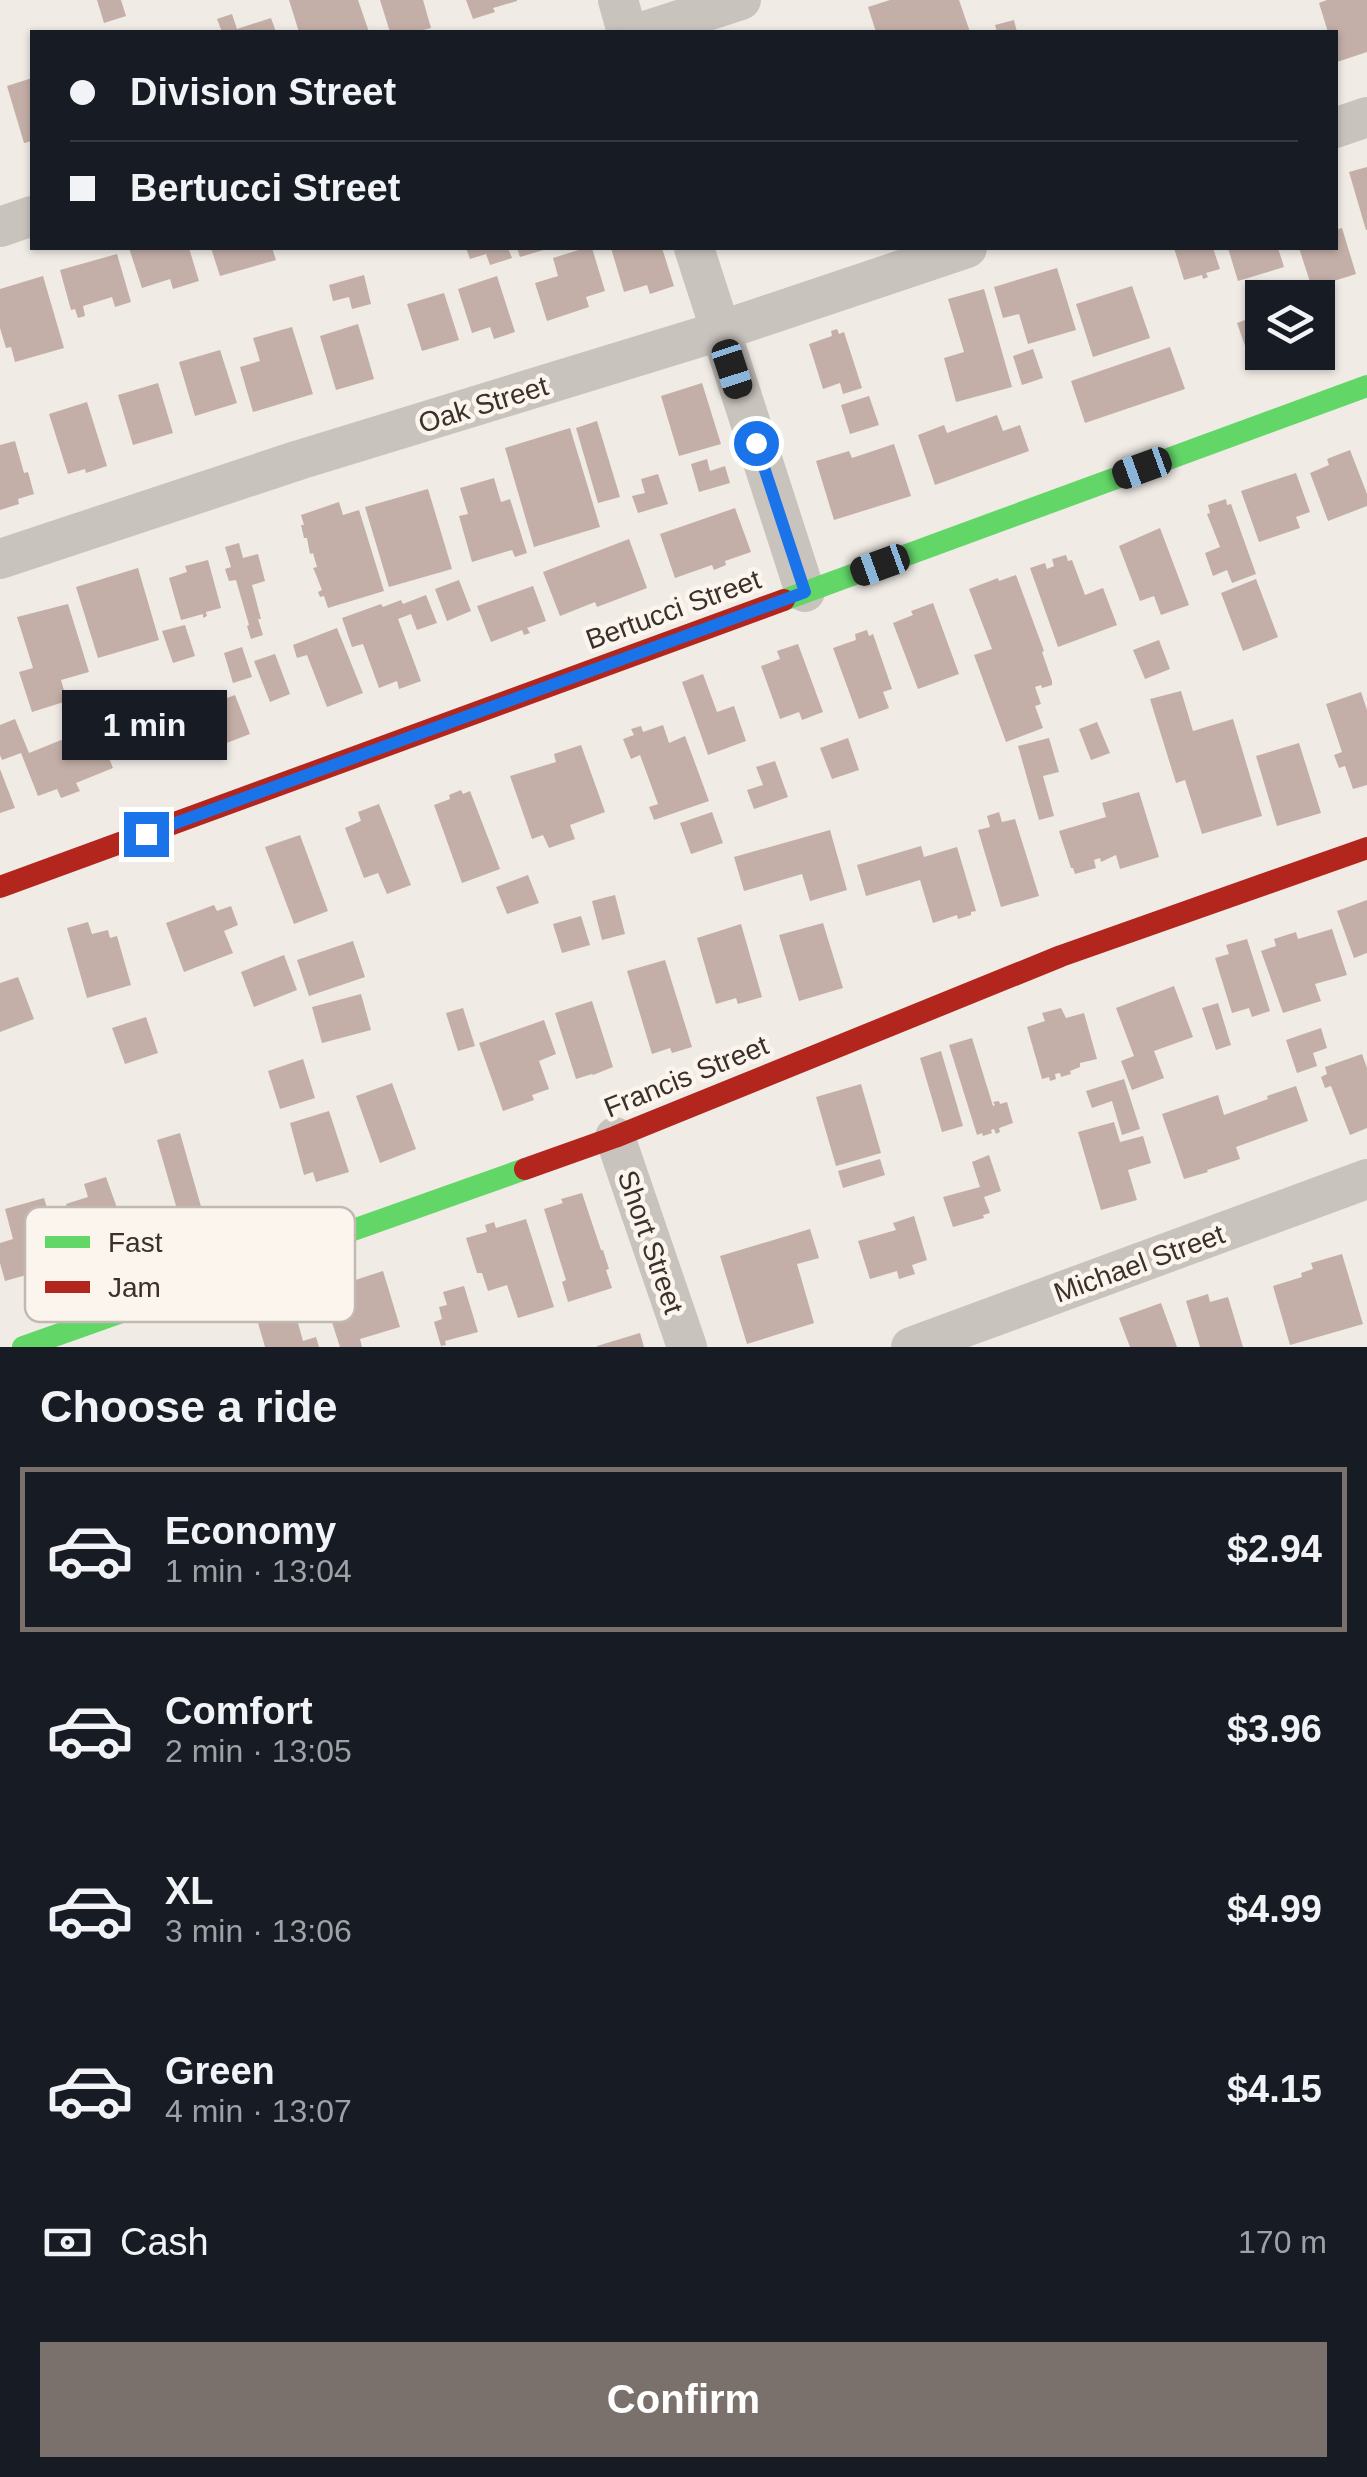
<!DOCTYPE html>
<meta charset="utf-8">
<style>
body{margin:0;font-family:Arial,sans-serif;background:#242831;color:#f1f3f6;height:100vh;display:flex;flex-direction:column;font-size:38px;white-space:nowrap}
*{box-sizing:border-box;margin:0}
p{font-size:32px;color:#9ea1a6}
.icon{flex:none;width:55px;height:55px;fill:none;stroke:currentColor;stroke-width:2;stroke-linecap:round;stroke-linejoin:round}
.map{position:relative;height:1347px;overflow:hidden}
.sheet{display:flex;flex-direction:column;background:#171b24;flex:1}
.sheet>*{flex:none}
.guide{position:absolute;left:30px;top:30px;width:1308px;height:220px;border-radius:0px;box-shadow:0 2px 8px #0004;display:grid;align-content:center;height:220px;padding:0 40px;background:#171b24}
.fabs{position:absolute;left:1245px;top:280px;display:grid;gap:20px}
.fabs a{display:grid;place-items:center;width:90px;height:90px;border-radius:0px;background:#171b24;box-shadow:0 2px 8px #0004;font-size:50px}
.end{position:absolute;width:45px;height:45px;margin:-22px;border:12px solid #1a73e8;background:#fff;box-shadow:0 0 0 5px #fff}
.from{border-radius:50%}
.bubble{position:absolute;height:70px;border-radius:0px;background:#171b24;box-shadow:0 2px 8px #0004;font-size:32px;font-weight:800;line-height:70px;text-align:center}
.car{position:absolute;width:30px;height:60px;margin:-30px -15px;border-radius:12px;box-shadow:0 0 8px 2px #0007;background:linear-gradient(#222 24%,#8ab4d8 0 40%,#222 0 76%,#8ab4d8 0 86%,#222 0)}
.guide b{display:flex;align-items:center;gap:35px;height:95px;font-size:38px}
.guide b+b{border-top:2px solid #363941}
.guide i{width:25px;height:25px;background:#f1f3f6}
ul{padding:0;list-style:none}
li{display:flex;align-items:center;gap:30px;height:165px;margin:0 20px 15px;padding:0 20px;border:5px solid transparent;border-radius:0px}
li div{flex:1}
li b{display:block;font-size:38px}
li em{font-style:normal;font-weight:800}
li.active{border-color:#7a716c}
li>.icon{width:90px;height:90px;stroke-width:1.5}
h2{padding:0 40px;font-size:45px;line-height:120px}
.pay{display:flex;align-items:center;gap:25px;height:110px;padding:0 40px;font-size:38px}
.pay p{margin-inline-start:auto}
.button{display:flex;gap:20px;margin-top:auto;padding:20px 40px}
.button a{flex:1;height:115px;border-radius:0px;background:#7a716c;color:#fff;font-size:40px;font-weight:800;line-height:115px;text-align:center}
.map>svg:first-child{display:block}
</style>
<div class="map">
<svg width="1367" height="1347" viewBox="0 0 1367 1347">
<rect width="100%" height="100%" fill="#f0ebe5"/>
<g fill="#c3afa7">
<path d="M97,0H121L126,16L104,23Z"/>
<path d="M289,0H358L369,32H299Z"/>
<path d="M380,0H423L431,28L416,32H390Z"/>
<path d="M466,0H517V1L493,8L495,12L473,19Z"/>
<path d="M890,0H959L970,32H876L868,7Z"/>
<path d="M1327,0H1367V52L1337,62L1335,32H1328L1319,3Z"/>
<path d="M232,14L237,29L271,18L276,32H222L217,19Z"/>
<path d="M1014,20L1017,32H997L995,25Z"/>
<path d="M32,78V141L24,143L7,86Z"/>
<path d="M1367,167V230H1366L1349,172Z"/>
<path d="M1342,228L1356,274L1312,288L1299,248H1335V230Z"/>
<path d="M129,248H189L199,281L173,289L170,279L142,288Z"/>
<path d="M211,248H272L276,260L220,276Z"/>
<path d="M466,248H508L512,258L490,265L486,254L470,259Z"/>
<path d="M517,248H550L520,257Z"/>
<path d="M585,248H592L605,291L586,297L589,307L547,321L535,283L558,276L553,258Z"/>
<path d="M611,248H662L674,286L650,294L647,285L624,292Z"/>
<path d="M1174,248H1213L1220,269L1206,273L1208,277L1203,279L1202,275L1184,280Z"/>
<path d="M1228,248H1278L1284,267L1238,281Z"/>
<path d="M117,254L131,302L115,307L112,297L83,306L85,316L78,318L75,309L71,310L60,270Z"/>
<path d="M1057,268L1076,330L1028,344L1019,314L1003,318L994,287Z"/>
<path d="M364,275L371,304L352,309L349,297L333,301L329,285Z"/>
<path d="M43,276L64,348L15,362L11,347L6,348L0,328V289Z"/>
<path d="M497,276L515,332L494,339L490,327L472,333L458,289Z"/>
<path d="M1132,286L1150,338L1093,357L1076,304Z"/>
<path d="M984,289L1012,387L956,402L944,358L964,352L948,299Z"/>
<path d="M444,293L459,340L422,351L407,304Z"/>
<path d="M1262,314V352H1287L1289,359L1269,365L1266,357L1251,363L1237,323Z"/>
<path d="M358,324L374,379L336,390L320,336Z"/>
<path d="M292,327L313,394L253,412L240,367L260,361L253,338Z"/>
<path d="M837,329L839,334L844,332L862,388L843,394L840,383L823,389L809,344L832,336L831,331Z"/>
<path d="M1170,347L1185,389L1085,423L1071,381Z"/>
<path d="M1033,349L1043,378L1022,385L1013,356Z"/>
<path d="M220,350L237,403L195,416L179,362Z"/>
<path d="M158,383L173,433L133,445L118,395Z"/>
<path d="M702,383L721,444L679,456L661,396Z"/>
<path d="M869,396L879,425L850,434L841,405Z"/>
<path d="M87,402L107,466L86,473L85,469L68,474L49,414Z"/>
<path d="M997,415L1003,431L1020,425L1029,451L935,485L918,435L944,425L947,433Z"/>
<path d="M597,421L620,497L598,503L576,428Z"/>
<path d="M570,428L600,527L534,547L505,448Z"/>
<path d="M15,441L24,473L28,472L34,494L18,499L19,504L0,510V445Z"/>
<path d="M894,444L911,496L834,520L816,461L849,451L852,458Z"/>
<path d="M1350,450L1367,494V506L1328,521L1310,473L1329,465L1327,459Z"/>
<path d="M707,459L710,471L725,466L730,483L699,492L691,464Z"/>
<path d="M1296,473L1310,512L1296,517L1300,528L1259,542L1241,491Z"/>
<path d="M658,474L668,504L638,513L632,496L645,493L641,479Z"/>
<path d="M494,478L501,502L510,499L527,553L515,557L512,550L472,562L459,516L468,514L460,488Z"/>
<path d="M428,489L452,569L389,587L365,507Z"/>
<path d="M1226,499L1227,505L1231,504L1256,574L1232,583L1227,570L1213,576L1205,553L1220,547L1207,514L1210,513L1208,505Z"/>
<path d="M339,502L343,515L359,510L384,591L328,608L324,596L320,597L318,592L322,590L315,572L313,568L317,567L313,553L310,554L307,538H304L301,525H304L301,515Z"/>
<path d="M735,508L751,552L725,561L726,565L714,570L712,565L675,578L660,534Z"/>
<path d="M1160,528L1189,605L1161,615L1154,596L1140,601L1119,546Z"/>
<path d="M629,539L647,588L597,607L595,602L560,616L543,572Z"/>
<path d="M239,543L243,558L258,554L265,581L252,585L261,619H258L263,635L251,639L247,626L249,625L236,580L229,581L225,569L231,567L225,547Z"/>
<path d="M1066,555L1068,561L1072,560L1085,595L1103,588L1117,625L1058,647L1030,568L1045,563L1047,569L1054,566L1052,559Z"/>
<path d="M208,560L221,608L206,612L207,616L203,618V614L181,620L169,578L187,572L185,566Z"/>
<path d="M138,568L159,640L98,658L76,587Z"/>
<path d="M1016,575L1044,651L1042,652L1052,681V685L1042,688L1041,685L1035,687L1041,704L1035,706L1043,728L1006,742L974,655L992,649L969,589L998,578L999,581Z"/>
<path d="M1256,579L1278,637L1243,651L1221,593Z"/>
<path d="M459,580L471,611L447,621L435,589Z"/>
<path d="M533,586L546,621L527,628L530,633L524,635L522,630L491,642L477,606Z"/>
<path d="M426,595L437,623L417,630L411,614L398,619L421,681L399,689L397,681L379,688L363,644L352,647L342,618L381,604L383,607L401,600L403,604Z"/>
<path d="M933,603L959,674L918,689L893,623L913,615L911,611Z"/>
<path d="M68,604L89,672L61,680L67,701L32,712L19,672L33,668L17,617Z"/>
<path d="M185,625L195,656L173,663L162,631Z"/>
<path d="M337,628L363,693L327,707L307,655L297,658L293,645Z"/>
<path d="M867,630L869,636L873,634L892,689L883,692L889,708L859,719L833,648L856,640L855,634Z"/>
<path d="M1159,640L1170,669L1145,679L1133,650Z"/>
<path d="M798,644L823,712L802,720L799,712L780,719L761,666L780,659L777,651Z"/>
<path d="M242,647L252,677L233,683L224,653Z"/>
<path d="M275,654L290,694L270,702L254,661Z"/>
<path d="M703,674L717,712L734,706L746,741L708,755L682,682Z"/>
<path d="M1181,691L1193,731L1233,719L1262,816L1202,834L1185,780L1176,783L1150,699Z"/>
<path d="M1361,692L1367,710V785L1353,789L1345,766L1339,768L1334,755L1342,752L1326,704Z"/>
<path d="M235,695L250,734L195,755L180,716Z"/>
<path d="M15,719L29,753L96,726L113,768L76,783L80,791L61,798L57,789L38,796L21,753L2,760L0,755V725Z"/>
<path d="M1097,722L1110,753L1091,760L1079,729Z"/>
<path d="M663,725L669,743L685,736L709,801L654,820L649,807L658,804L640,755L631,759L623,739L634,735L631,729L641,726L643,732Z"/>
<path d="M848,738L859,770L832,779L820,748Z"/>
<path d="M1049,738L1059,772L1043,776L1054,816L1039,820L1018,746Z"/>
<path d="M1299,743L1321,813L1277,826L1256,756Z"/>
<path d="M581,745L605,812L570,825L575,839L549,848L543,835L532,839L510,776L556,762L554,754Z"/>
<path d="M775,761L788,797L754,809L747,790L763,785L756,767Z"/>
<path d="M0,769L15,808L0,813Z"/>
<path d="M461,790L463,794L470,791L500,869L462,883L434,805L450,799L449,795Z"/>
<path d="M1139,792L1159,857L1120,869L1116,855L1101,862L1100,858L1094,860L1096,868L1075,874L1073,868H1071L1059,831L1106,817L1102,803Z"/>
<path d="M379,804L411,885L387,894L378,873L364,878L345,828L361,821L358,812Z"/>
<path d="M712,812L723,843L691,854L680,823Z"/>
<path d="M999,812L1002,822L1015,819L1039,896L1001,907L978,830L990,827L987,816Z"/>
<path d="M830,830L847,890L810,901L802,874L744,891L734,857Z"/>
<path d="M300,835L328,911L294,924L265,847Z"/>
<path d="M921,846L924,857L957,847L976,911L971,912V915L958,919L957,915L933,923L920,880L866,896L857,865Z"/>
<path d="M528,875L539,903L507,914L496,887Z"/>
<path d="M615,895L625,934L602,940L592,901Z"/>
<path d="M1367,900V953L1354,958L1337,911Z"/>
<path d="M214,905L217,911L231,906L238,925L224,931L233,953L184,972L166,923Z"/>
<path d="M581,916L590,945L562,953L553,924Z"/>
<path d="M88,922L92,934L108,930L110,938L117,936L131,985L87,998L67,928Z"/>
<path d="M823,923L843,988L799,1001L779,935Z"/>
<path d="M741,924L762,997L738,1004L736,998L716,1004L697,938Z"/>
<path d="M1332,929L1347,975L1315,984L1321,1001L1283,1013L1261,951L1276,946L1274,939L1296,932L1298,939Z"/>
<path d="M1247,939L1270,1011L1252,1017L1249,1008L1232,1013L1215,958L1229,954L1226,945Z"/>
<path d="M353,941L365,977L309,996L297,960Z"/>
<path d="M284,955L297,990L254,1007L241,972Z"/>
<path d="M665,960L692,1047L672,1053L670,1048L652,1054L627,971Z"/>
<path d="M18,977L34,1019L0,1032V983Z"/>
<path d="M1174,986L1193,1037L1154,1051L1164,1078L1132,1090L1121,1061L1134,1056L1116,1008Z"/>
<path d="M361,994L371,1030L322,1043L312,1007Z"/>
<path d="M592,1001L613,1067L593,1075L592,1074L576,1079L555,1013Z"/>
<path d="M1218,1003L1231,1045L1216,1050L1202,1008Z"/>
<path d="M463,1008L475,1046L458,1051L446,1013Z"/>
<path d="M1061,1008L1066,1018L1084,1013L1097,1059L1080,1063V1067L1070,1071L1071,1074L1061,1077L1060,1073L1055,1074L1056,1079L1050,1081L1049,1077L1042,1079L1027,1027L1045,1021L1042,1013Z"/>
<path d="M146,1017L158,1053L125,1064L112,1028Z"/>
<path d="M544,1020L556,1054L539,1061L549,1089L532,1095L534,1100L503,1111L479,1043Z"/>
<path d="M1321,1028L1327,1048L1313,1053L1317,1066L1297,1073L1286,1040Z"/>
<path d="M972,1038L993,1106L995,1105L993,1102L999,1101L1000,1104L1007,1102L1013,1123L999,1128L1000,1132L996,1134L994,1129L991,1130L992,1133L983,1136L982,1133L977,1135L949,1045Z"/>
<path d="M941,1051L963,1126L942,1132L920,1058Z"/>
<path d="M1362,1054L1367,1068V1128L1350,1135L1331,1086L1325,1088L1321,1077L1327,1074L1325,1067Z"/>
<path d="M303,1059L315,1098L280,1109L268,1071Z"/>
<path d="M1124,1079L1140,1129L1122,1135L1112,1101L1092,1108L1086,1091Z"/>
<path d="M392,1083L416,1149L380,1163L356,1096Z"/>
<path d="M861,1084L881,1153L836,1166L816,1097Z"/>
<path d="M1296,1086L1308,1121L1236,1147L1240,1159L1207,1170L1208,1172L1184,1179L1162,1114L1218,1095L1224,1115L1268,1099L1267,1096Z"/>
<path d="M329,1111L349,1172L316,1182L313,1172L304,1175L290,1123Z"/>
<path d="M1114,1122L1120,1142L1143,1136L1151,1163L1128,1170L1137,1200L1101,1210L1078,1132Z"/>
<path d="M180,1133L206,1224L183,1230L157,1140Z"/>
<path d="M989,1155L1001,1191L984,1197L990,1213L983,1215L984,1218L953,1227L943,1197L980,1187L972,1162Z"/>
<path d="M880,1159L885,1175L843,1188L838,1171Z"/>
<path d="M106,1177L122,1222L119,1223L129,1255L106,1262L103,1252L83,1258L66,1204L88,1197L84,1184Z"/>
<path d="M582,1193L601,1250H603L609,1269L606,1270L612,1288L568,1302L562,1282L566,1280L544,1209L563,1203L561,1199Z"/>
<path d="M44,1198L62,1258L45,1263L47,1269L5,1281L0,1263V1243L13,1239L5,1209Z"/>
<path d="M914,1216L927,1260L912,1265L915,1274L899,1279L897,1271L870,1279L858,1241L896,1230L893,1223Z"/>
<path d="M526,1219L554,1307L518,1318L507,1285L488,1291L482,1273H477L466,1238L487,1232L485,1225L494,1222L496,1228Z"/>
<path d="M810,1229L819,1258L797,1264L814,1323L747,1344L720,1256Z"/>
<path d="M1342,1254L1363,1324L1290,1345L1273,1286L1302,1277L1301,1273L1313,1269L1311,1263Z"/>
<path d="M383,1271L400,1327L360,1339L362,1347H340L330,1316L347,1311L340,1285Z"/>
<path d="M464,1286L478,1332L445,1341L446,1345L441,1346L434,1322L442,1319L439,1307L447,1305L443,1292Z"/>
<path d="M1208,1294L1210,1302L1228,1297L1243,1347H1200L1186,1301Z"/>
<path d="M291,1298L303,1341L316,1337L319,1347H265L256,1316L273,1311L271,1303Z"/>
<path d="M1161,1303L1177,1347H1130L1119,1318Z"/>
<path d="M640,1333L644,1347H597V1346Z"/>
</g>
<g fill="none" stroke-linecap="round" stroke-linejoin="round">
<g stroke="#c9c3be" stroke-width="40">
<path d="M618,0L627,32"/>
<path d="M642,32L741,0"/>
<path d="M1335,128L1367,117"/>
<path d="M0,227L32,216"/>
<path d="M694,248L805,592"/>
<path d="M0,559L299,460L720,331L967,248"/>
<path d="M615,1137L687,1347"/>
<path d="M911,1347L1367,1179"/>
</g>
<g stroke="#63d668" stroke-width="22">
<path d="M784,600L1367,386"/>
<path d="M23,1347L525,1169"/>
</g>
<g stroke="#b3261e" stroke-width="22">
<path d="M0,887L784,600"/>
<path d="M525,1169L615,1137L1061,956L1367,848"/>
</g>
</g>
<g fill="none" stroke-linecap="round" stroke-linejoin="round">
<path stroke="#1a73e8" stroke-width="12" d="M146,834L805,592L756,443"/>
</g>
<g text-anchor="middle" stroke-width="9" stroke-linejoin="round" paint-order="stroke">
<g font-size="28" fill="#3b302b" stroke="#fbf5ee">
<text transform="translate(483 404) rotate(-17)" y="10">Oak Street</text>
<text transform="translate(673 609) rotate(-20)" y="10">Bertucci Street</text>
<text transform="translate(686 1076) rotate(-22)" y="10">Francis Street</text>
<text transform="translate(651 1242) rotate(71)" y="10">Short Street</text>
<text transform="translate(1139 1263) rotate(-20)" y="10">Michael Street</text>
</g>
</g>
<rect x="25" y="1207" width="330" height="115" rx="15" fill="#fbf5ee" stroke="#c1bab4" stroke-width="2.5"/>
<rect x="45" y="1236" width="45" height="12" fill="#63d668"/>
<rect x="45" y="1281" width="45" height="12" fill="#b3261e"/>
<g font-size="28" fill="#3b302b">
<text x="108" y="1252">Fast</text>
<text x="108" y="1297">Jam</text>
</g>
</svg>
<div class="fabs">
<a><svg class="icon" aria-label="layers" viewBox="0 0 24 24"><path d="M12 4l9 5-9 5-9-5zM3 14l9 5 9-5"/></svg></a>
</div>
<i class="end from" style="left:756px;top:443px"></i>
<i class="end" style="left:146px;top:834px"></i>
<div class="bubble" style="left:62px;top:690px;width:165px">1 min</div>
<i class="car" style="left:732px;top:369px;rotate:162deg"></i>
<i class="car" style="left:1142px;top:468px;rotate:250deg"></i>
<i class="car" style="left:880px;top:565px;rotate:250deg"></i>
<div class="guide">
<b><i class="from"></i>Division Street</b>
<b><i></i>Bertucci Street</b>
</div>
</div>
<section class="sheet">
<h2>Choose a ride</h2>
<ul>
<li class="active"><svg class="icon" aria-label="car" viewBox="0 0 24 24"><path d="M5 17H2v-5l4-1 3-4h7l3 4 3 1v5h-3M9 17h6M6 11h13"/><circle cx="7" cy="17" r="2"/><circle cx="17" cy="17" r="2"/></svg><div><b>Economy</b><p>1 min · 13:04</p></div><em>$2.94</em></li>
<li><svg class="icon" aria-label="car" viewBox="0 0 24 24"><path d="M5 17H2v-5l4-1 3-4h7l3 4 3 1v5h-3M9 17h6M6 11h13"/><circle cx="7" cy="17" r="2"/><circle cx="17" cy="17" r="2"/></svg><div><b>Comfort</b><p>2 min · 13:05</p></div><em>$3.96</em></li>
<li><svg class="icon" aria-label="car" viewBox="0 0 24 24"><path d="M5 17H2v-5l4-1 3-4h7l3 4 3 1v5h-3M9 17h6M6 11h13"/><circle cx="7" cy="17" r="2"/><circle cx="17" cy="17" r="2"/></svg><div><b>XL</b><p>3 min · 13:06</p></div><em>$4.99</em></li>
<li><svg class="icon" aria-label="car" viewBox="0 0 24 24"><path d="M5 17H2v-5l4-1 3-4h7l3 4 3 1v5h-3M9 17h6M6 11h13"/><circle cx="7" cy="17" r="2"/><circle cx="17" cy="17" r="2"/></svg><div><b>Green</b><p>4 min · 13:07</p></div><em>$4.15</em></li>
</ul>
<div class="pay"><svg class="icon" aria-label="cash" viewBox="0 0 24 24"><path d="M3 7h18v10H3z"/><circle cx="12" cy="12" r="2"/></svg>Cash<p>170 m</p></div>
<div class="button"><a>Confirm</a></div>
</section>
